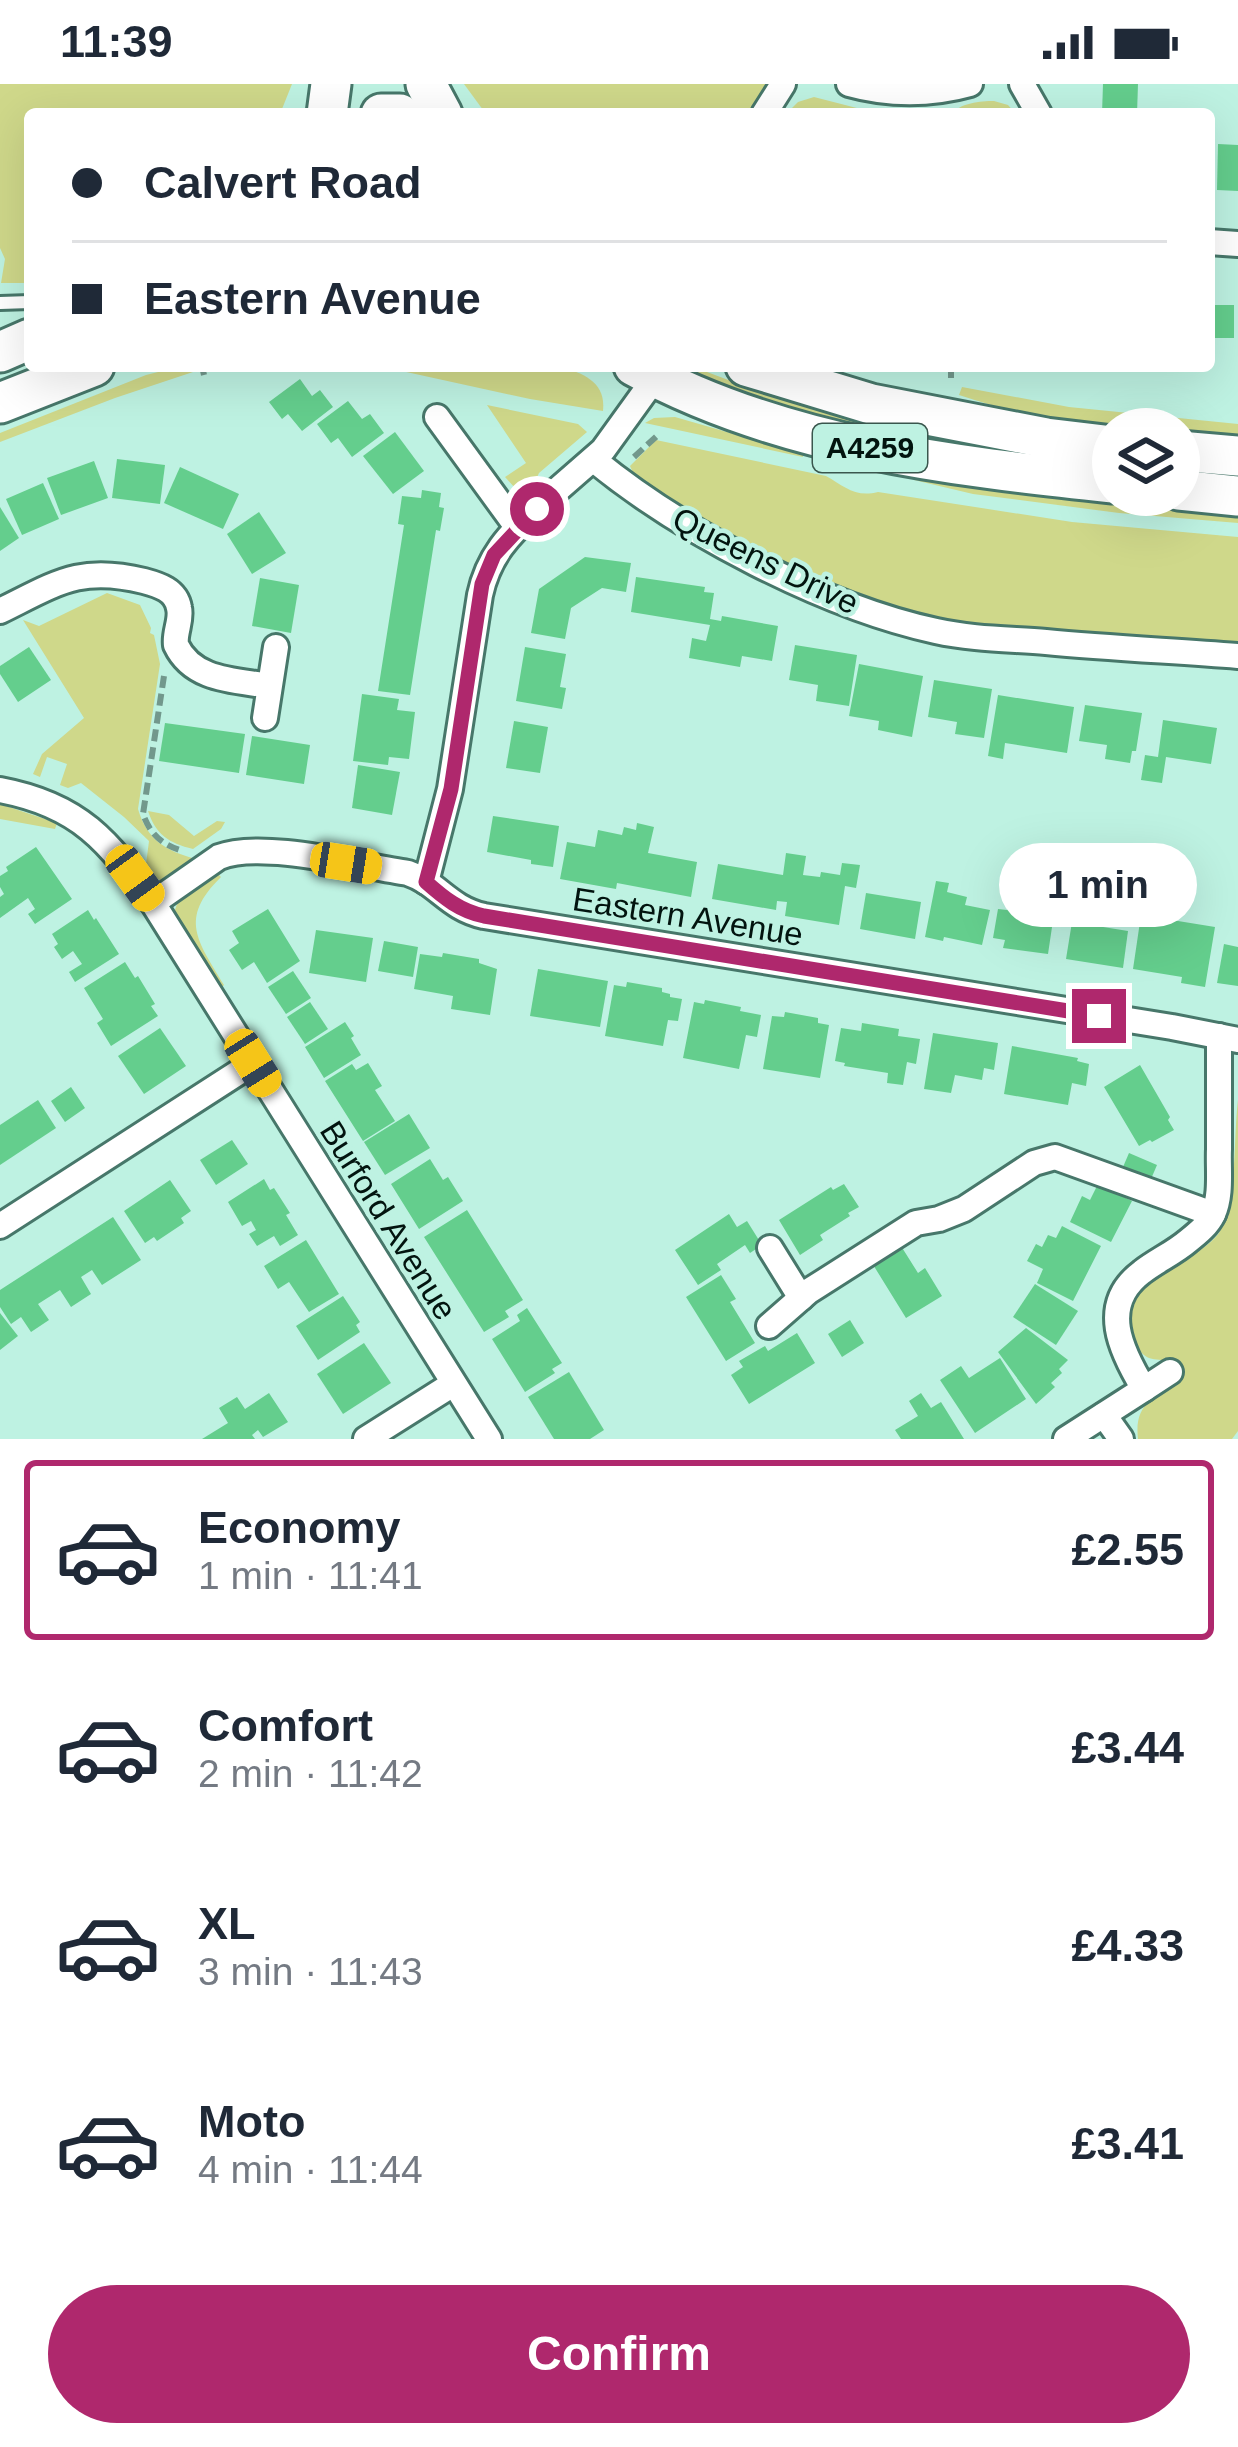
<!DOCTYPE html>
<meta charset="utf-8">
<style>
body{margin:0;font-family:Helvetica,sans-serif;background:#f2f2f3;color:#1f2937;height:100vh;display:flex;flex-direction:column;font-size:45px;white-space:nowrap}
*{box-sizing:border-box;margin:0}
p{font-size:39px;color:#747a83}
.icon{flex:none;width:66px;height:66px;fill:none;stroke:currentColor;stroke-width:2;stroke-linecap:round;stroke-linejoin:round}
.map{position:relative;height:1355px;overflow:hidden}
.details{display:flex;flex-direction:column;background:#fff;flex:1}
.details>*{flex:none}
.top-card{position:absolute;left:24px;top:24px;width:1191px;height:264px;border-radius:12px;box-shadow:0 12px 48px #0002;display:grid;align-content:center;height:264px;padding:0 48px;background:#fff}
.tools{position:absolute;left:1092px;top:324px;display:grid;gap:24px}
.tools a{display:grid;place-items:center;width:108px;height:108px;border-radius:50%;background:#fff;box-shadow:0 12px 48px #0002;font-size:60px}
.end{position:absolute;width:54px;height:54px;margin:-27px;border:15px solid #af286d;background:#fff;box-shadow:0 0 0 6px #fff}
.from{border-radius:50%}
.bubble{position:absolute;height:84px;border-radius:42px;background:#fff;box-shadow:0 12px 48px #0002;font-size:39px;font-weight:700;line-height:84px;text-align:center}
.car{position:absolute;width:36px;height:72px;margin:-36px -18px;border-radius:15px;box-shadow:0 0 9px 3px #0007;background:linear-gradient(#f5c518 24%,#345 0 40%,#f5c518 0 76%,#345 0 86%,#f5c518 0)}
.top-card b{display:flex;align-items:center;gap:42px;height:114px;font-size:45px}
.top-card b+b{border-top:3px solid #e0e1e3}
.top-card i{width:30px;height:30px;background:#1f2937}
ul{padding:21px 0 0;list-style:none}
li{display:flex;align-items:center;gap:36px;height:180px;margin:0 24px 18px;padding:0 24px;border:6px solid transparent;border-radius:12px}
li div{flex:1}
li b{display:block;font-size:45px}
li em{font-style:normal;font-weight:700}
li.on{border-color:#af286d}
li>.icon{width:108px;height:108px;stroke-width:1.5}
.cta{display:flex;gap:24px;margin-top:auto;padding:24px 48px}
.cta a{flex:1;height:138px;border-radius:72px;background:#af286d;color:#fff;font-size:48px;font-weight:700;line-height:138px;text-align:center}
.status{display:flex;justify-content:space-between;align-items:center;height:84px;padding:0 60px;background:#fff;direction:ltr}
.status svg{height:33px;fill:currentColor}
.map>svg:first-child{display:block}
</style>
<div class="status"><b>11:39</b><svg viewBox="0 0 49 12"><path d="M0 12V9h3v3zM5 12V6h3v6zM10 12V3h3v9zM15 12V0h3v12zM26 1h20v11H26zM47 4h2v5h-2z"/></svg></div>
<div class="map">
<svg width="1238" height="1355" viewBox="0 0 1238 1355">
<rect width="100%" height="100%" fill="#bef2e2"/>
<g fill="#cfd88a">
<path d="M0,0H292L280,30H30V199H1L5,175L0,164Z"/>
<path d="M464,0H766L750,30H486Z"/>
<path d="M814,13L880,30H786L798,18Z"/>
<path d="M994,17L1008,21L1016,30H952C960,19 980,17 994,17Z"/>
<path d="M182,282H198L199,286L115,314L0,358V349L146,291Z"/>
<path d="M379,282H560C584,290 606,298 603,327L530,315Z"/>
<path d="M673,282H691L747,303L885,340L883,348L798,326Z"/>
<path d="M962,303L1069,323L1238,340V354L1179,350V345C1101,345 1033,336 959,311Z"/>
<path d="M487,321L578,340L587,348L539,389L534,400L529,403L515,404L505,393L526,379Z"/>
<path d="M675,333L803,370V373L645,339L654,334Z"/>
<path d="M656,356L826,392C844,402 855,414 878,408L1072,438L1238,453V561L986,543L904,526L828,499L747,460L662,413L635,393L630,382Z"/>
<path d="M914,396C1022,405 1130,420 1238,428V439L1119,429L973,410Z"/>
<path d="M107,509L140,521L151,544L150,549L154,551L160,580L138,725C147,756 166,767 196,775L165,797L151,794L145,788L149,757L124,733L81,699L68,704L60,701L67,680L47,673L40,693L33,690L42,670L84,634L23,536L39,542Z"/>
<path d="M0,720L57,739L55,745L0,735Z"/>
<path d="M148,727L169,731L194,752L217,737L225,738L221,745L193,765C169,759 156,751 148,727Z"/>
<path d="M215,787L221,793C178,835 198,857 224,901L220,905L174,833C175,810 198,799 215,787Z"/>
<path d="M1238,1016V1347L1232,1355H1138C1134,1320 1153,1314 1179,1297L1165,1276C1148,1276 1142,1273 1134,1257C1116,1220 1151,1196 1178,1177L1181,1179C1194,1170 1209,1162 1219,1149C1238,1114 1233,1057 1238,1016Z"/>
</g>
<g fill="#64ce8d">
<path d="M1103,0H1138L1137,30H1102Z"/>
<path d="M1218,60L1238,61V107L1217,106Z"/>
<rect x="1209" y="221" width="25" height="33"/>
<path d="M300,295L312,312L320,306L333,323L302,347L288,330L282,335L269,318Z"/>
<path d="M348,317L362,335L370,330L384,349L352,373L338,354L331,359L317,340Z"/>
<path d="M395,348L424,387L393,410L363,372Z"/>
<path d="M117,375L165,381L160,420L112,414Z"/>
<path d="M94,377L108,414L61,431L47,394Z"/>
<path d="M180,383L239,410L223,445L164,419Z"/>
<path d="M43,399L59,435L22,451L6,415Z"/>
<path d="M422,406L441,409L439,423L444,424L440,447L436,446L410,611L378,607L404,441L398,440L402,412L421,414Z"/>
<path d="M0,423L19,454L0,467Z"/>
<path d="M259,428L286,469L252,490L227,450Z"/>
<path d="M585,473L631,479L626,508L602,504L571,524L565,555L531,549L539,505Z"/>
<path d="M636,493L705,503L704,508L714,509L710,535L721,537L722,532L778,542L772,577L742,572L740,583L689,574L692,554L706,557L710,541L631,528Z"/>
<path d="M260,494L299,501L291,549L252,542Z"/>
<path d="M795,561L857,571L849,622L816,617L818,601L789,596Z"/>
<path d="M29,563L51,596L18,618L0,590V582Z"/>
<path d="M525,563L566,570L560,603L566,604L562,625L516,617Z"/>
<path d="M859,580L923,592L912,653L878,646L879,637L849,632Z"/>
<path d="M934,596L992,605L984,654L955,650L957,638L928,633Z"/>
<path d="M362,610L399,615L397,626L415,628L409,675L389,673L388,681L353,677Z"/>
<path d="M998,611L1074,623L1067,669L1005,659L1003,675L988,672Z"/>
<path d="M1085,621L1142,629L1136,667H1132L1130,679L1105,675L1107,661L1079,657Z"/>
<path d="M1163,636L1217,644L1211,680L1166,673L1162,699L1141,696L1145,671L1158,673Z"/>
<path d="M514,637L548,643L540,689L506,684Z"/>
<path d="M165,639L245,650L239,689L159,677Z"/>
<path d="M252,652L310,661L304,700L246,691Z"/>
<path d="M358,681L400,688L392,731L352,724Z"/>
<path d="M493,732L559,742L553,783L531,780V776L487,768Z"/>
<path d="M637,739L654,743L648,769L697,778L691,813L617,799L616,805L560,795L567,758L595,763L598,746L622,751L624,743L636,746Z"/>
<path d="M36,763L72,815L35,840L28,830L35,825L28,814L0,834V813L4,810L0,803V792L8,787L6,783Z"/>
<path d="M786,769L806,772L803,791L820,793L821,788L840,791L842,779L860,781L856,804L845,802L839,841L785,832L787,818L777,817L776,826L712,815L718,780L783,791Z"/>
<path d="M936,797L949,799L947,808L967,813L965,821L990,826L982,861L944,853L943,857L925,853Z"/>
<path d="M866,809L921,818L915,855L860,845Z"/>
<path d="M1009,815L1055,823L1048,870L1003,864L1005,856L993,854L998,825L1007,826Z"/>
<path d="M268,825L300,877L267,899L254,878L242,886L229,866L239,859L232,847Z"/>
<path d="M88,826L94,836L96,834L119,870L75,898L69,888L82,880L73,867L62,875L54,863L58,860L52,850Z"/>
<path d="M1141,831L1215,843L1205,903L1181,899L1182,893L1133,885Z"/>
<path d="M1072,838L1128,847L1123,884L1066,875Z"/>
<path d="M316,846L373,854L366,898L309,889Z"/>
<path d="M384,857L418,863L413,893L378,887Z"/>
<path d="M1224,860L1238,863V902L1217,899Z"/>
<path d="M443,869L479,875V879L497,885L490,931L451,925L453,912L414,905L420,870L442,873Z"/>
<path d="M125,878L135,894L138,892L155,920L151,922L158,932L111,962L97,939L103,935L84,904Z"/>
<path d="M538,885L608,897L600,943L530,932Z"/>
<path d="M293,887L311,914L286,930L268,903Z"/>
<path d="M627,898L662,904V908L670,910V913L682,915L678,937L668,936L663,962L605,952L614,901L626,903Z"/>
<path d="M705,916L741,923L740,927L761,931L757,953L746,951L739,985L683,974L694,918L704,920Z"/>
<path d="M310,918L328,945L305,960L287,933Z"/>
<path d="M785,928L818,934V939L829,941L820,994L763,985L772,932L784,933Z"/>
<path d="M345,938L354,952L351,954L361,971L324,994L305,963Z"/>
<path d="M862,939L899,945L898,952L920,955L916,980L907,978L903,1001L887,999L888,989L844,982L845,979L835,977L841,944L861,947Z"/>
<path d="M160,944L186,982L144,1010L118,972Z"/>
<path d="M933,949L998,959L994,986L984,984L982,996L955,991L951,1009L924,1005Z"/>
<path d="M1012,962L1078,974L1077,977L1089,980L1086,1002L1072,999L1068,1021L1004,1010Z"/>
<path d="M368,979L382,1002L375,1006L395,1037L363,1057L325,997L352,980L356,986Z"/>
<path d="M1140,981L1170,1033L1168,1036L1174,1046L1152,1058L1150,1056L1139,1062L1104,1003Z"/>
<path d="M71,1003L85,1024L65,1038L51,1017Z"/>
<path d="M38,1016L56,1044L0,1081V1041Z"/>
<path d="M409,1030L430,1064L385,1091L364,1058Z"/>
<path d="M232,1056L248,1080L216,1101L200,1076Z"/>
<path d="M1129,1069L1157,1081L1151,1095L1123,1083Z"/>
<path d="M430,1075L443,1096L448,1093L463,1117L419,1145L391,1100Z"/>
<path d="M264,1095L270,1106L274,1104L290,1129L286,1131L298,1151L280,1162L274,1152L257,1162L249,1150L256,1146L251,1137L242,1142L228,1118Z"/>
<path d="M170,1096L191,1127L181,1134L184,1139L157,1157L154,1153L145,1159L124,1127Z"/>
<path d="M844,1100L859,1123L848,1129L850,1132L820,1151L823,1156L800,1171L779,1136L831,1103L833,1106Z"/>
<path d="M1098,1100L1132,1117L1111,1158L1070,1138L1082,1112L1090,1116Z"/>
<path d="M467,1126L523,1216L505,1227L509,1233L484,1248L424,1153Z"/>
<path d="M729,1130L737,1143L747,1137L762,1161L750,1169L745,1161L717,1180L721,1186L698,1201L675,1166Z"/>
<path d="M113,1133L141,1176L102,1201L92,1186L81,1193L91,1210L71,1223L60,1206L38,1220L49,1236L31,1248L21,1233L11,1240L0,1223V1206Z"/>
<path d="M1062,1142L1101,1162L1073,1217L1037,1199L1043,1185L1027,1177L1036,1160L1042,1163L1048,1151L1056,1154Z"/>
<path d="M306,1156L339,1210L309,1228L289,1198L278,1205L264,1182Z"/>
<path d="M901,1162L918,1189L925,1184L942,1212L906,1234L872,1179Z"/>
<path d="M721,1191L736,1215L730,1218L755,1259L726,1277L686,1213Z"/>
<path d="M1035,1200L1078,1227L1056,1261L1013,1233Z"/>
<path d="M343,1212L360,1238L356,1241L360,1248L318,1276L296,1242Z"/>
<path d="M527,1224L562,1279L552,1285L555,1289L525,1308L492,1255L520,1237L517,1231Z"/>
<path d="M0,1229L18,1252L0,1266Z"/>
<path d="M850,1236L864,1259L842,1273L828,1250Z"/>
<path d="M1026,1244L1068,1276L1059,1285L1062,1289L1051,1299L1055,1303L1036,1320L998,1268Z"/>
<path d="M797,1249L815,1279L749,1320L731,1291L743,1283L739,1277L765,1262L768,1267Z"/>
<path d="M364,1259L391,1299L343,1330L317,1290Z"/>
<path d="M1000,1274L1026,1315L975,1349L940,1296L961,1282L969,1294Z"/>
<path d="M569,1288L604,1346L590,1355H554L528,1313Z"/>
<path d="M269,1309L288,1338L263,1353L258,1346L252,1351L255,1355H202L228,1339L219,1324L237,1313L245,1325Z"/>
<path d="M921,1309L931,1324L941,1318L964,1355H901L895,1346L918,1332L909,1317Z"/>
</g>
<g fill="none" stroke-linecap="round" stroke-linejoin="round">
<g stroke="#47776a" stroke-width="18">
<path id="service" d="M0,219L30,218"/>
</g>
<g stroke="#47776a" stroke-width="30">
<g id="minor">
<path d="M849,0C888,11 931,11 970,0"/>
<path d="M1022,0L1039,30"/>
<path d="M764,30L783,0"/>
<path d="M1209,158L1238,160"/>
<path d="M437,333L517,443"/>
<path d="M594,376C682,448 825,523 936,547C972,555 1009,555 1046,558C1110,564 1174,567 1238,572"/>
<path d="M556,407L603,366L655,294"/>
<path d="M0,527C57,499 80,481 144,497C159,501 176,506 179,524C182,536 174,549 176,561C193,597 235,596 269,602"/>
<path d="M265,634L276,563"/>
<path d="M0,706C80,721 108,757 153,819L489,1355"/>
<path d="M426,798L450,705L480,511C488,473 509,450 537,425"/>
<path d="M153,819L219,773C262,756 359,782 408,789C438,799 448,824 484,832L1172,943L1238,956"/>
<path d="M0,1142L253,979"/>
<path d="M770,1164L801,1214"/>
<path d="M769,1242L809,1207L916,1139L939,1135L964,1125L1034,1079L1055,1073L1213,1130"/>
<path d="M1144,1305L1170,1288"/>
<path d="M1104,1331L1121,1355"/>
<path d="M366,1355L453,1300"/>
<path d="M1066,1355L1144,1305C1121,1267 1098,1221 1142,1188C1156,1177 1174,1169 1188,1157C1198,1149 1208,1141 1213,1130C1222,1111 1218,1085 1219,1065C1219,1027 1219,990 1219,952"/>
</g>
</g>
<g stroke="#47776a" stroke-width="45">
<g id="primary">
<path d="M426,0L442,30"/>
<path d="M327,30L331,0"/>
<path d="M381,30H400"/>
<path d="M0,268L30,255"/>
<path d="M634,282C780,362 950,382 1113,399"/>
<path d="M746,282L871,320L1046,354L1113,362"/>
<path d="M0,319L94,282"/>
<path d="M1179,367L1238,372"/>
<path d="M1179,406L1238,412"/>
</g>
</g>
<g stroke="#72988c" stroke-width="6" stroke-dasharray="12 6" stroke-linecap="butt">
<path d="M202,282L204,291"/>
<path d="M951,282V296"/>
<path d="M634,373L659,350"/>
<path d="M164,592L143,730C150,750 162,761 183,767"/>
</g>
<use href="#service" stroke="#fff" stroke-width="12"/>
<use href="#minor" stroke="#fff" stroke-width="24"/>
<use href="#primary" stroke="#fff" stroke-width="39"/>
</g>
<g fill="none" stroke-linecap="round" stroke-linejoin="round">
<path stroke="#af286d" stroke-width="15" d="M537,425L494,471L482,500L451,705L426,798C444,814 460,827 484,832L1099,932"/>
</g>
<g text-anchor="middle" stroke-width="9" stroke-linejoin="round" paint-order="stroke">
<rect fill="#bef2e2" stroke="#3a574e" stroke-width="3" x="813" y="340" width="114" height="48" rx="9"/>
<g font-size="30" font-weight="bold" fill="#02140f">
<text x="870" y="374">A4259</text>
</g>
<g font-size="33" fill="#02140f" stroke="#bef2e2">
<text transform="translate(766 476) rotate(26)" y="12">Queens Drive</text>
<text transform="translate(688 832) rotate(9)" y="12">Eastern Avenue</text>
<text transform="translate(389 1136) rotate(58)" y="12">Burford Avenue</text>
</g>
</g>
</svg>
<div class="tools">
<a><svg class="icon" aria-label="layers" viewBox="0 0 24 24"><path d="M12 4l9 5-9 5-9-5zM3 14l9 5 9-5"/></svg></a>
</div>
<i class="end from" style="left:537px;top:425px"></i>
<i class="end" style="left:1099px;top:932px"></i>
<div class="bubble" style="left:999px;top:759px;width:198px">1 min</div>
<i class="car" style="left:346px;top:779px;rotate:99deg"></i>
<i class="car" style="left:135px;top:794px;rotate:144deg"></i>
<i class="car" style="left:253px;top:979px;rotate:148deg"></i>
<div class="top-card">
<b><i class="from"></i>Calvert Road</b>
<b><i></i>Eastern Avenue</b>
</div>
</div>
<section class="details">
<ul>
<li class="on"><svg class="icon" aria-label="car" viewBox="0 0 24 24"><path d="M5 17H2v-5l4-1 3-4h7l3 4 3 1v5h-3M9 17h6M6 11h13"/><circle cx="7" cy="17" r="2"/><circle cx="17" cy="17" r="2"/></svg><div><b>Economy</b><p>1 min · 11:41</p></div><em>£2.55</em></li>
<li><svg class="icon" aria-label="car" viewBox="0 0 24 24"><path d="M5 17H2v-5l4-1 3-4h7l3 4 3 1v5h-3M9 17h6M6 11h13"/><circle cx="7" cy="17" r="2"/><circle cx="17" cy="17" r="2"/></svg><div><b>Comfort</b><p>2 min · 11:42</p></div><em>£3.44</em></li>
<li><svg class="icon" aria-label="car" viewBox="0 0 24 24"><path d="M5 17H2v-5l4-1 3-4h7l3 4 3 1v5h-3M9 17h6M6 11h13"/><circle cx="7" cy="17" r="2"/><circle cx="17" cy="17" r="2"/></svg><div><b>XL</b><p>3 min · 11:43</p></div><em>£4.33</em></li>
<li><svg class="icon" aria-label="car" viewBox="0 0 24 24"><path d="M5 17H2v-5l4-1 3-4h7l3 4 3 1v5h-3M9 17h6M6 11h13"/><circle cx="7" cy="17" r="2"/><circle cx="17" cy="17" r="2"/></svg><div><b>Moto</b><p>4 min · 11:44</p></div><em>£3.41</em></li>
</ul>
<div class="cta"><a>Confirm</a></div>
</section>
